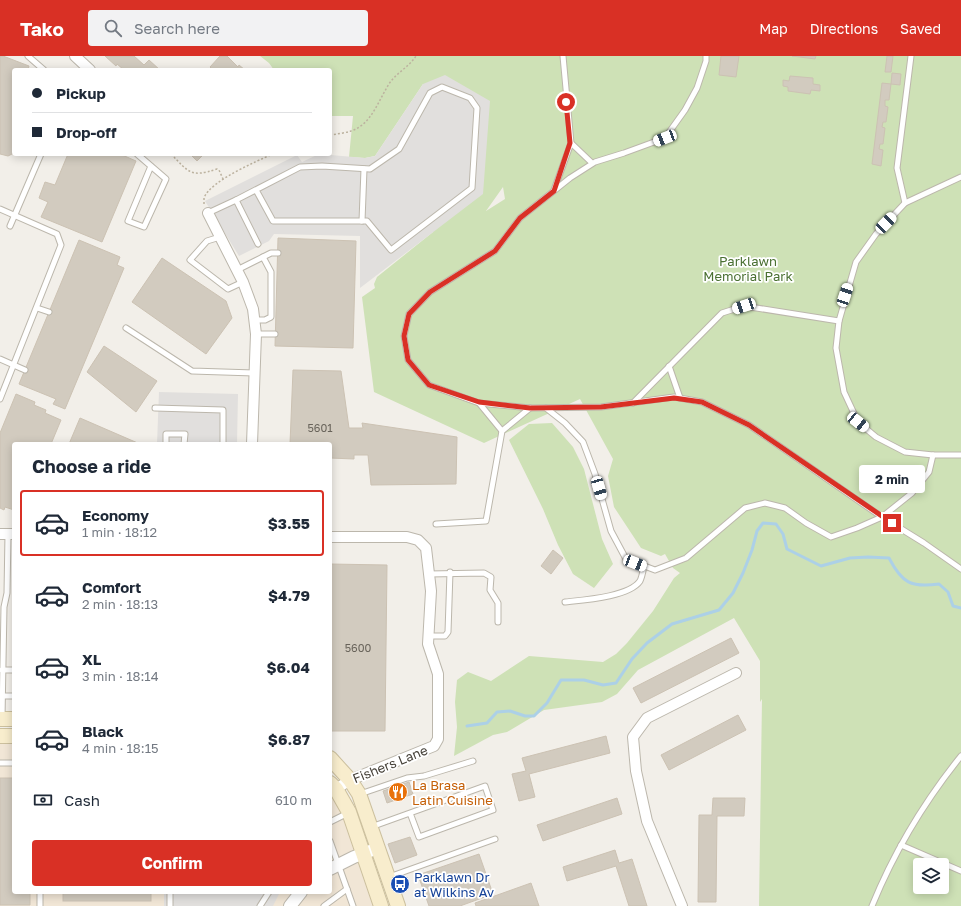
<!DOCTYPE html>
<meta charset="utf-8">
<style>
body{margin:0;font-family:"Golos Text",sans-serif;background:#f2f2f3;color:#1f2937;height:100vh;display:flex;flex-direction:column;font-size:15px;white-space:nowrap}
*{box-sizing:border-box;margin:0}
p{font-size:13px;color:#747a83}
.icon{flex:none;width:22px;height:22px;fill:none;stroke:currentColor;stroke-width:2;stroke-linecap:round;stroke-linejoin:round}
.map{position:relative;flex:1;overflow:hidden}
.drawer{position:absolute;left:12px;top:386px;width:320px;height:452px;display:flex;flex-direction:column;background:#fff;border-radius:4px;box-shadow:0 2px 10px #0003}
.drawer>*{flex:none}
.hud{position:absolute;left:12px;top:12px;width:320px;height:88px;border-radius:4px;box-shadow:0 2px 10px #0003;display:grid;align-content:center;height:88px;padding:0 20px;background:#fff}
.controls{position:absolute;left:913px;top:802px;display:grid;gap:8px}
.controls a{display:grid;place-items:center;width:36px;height:36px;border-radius:4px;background:#fff;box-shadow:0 2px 10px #0003;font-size:20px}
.end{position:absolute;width:18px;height:18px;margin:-9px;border:5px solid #d93025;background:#fff;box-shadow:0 0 0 2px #fff}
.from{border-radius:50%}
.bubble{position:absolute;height:28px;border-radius:4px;background:#fff;box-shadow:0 2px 10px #0003;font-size:13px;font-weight:700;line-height:28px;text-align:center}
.car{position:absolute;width:12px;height:24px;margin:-12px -6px;border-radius:5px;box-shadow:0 0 3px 1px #0007;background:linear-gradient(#fff 24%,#345 0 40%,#fff 0 76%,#345 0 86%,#fff 0)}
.hud b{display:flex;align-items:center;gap:14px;height:38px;font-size:15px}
.hud b+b{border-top:1px solid #e0e1e3}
.hud i{width:10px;height:10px;background:#1f2937}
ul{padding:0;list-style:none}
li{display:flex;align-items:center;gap:12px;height:66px;margin:0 8px 6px;padding:0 12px;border:2px solid transparent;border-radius:4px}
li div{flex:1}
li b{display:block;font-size:15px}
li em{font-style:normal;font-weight:700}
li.current{border-color:#d93025}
li>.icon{width:36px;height:36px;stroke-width:1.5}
h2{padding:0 20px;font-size:18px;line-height:48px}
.pay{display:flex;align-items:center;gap:10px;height:44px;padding:0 20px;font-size:15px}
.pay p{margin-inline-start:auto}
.action{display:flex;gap:8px;margin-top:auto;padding:8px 20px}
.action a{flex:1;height:46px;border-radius:4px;background:#d93025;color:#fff;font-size:16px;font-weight:700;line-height:46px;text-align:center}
header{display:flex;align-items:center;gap:24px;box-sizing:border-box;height:56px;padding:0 20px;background:#d93025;color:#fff}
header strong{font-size:19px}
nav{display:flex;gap:22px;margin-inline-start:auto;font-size:14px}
.search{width:280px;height:36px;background:#f2f2f3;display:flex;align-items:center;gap:10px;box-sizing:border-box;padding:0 14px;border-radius:4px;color:#747a83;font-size:15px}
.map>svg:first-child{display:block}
</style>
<header>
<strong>Tako</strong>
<div class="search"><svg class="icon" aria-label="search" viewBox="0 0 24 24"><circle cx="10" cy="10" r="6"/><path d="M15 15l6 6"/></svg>Search here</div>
<nav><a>Map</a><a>Directions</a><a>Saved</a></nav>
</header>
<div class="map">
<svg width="961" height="850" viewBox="0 0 961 850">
<rect width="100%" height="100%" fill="#f2efe9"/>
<path fill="#f1e6d6" d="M0,680H14V836H330V727L381,850H0Z"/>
<g fill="#cee1b6" fill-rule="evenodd">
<path d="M260,0H961V850H759L762,643L760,646V605L734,562L638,614L617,638L602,646L544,654L507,676L493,679L454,700L457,671L455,646L457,624L468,616L491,625L529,600L603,606L616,598L627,587L653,555L674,522L680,517L673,512L665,498L661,500L641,492L614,451L608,420L613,403L580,343L484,387L374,336L362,241L375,232L374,228L377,221L433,176L423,28L375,100L365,102L349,101L353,60H330V14H274L269,7ZM503,131L505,143L486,155ZM920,809H942V831H920Z"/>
<path d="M552,367L573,391L584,413L602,483L613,508L594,532L573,518L558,489L543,453L509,384L529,368Z"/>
</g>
<g fill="#e1dfdd">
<path d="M445,19L490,45L483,138L360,232V180L274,178L269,185L239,200L205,145L297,99L302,106L319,98L365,102L375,100L423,28Z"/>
<path d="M159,336L238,338L237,388H157Z"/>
<path d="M164,836H280L273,850H164Z"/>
</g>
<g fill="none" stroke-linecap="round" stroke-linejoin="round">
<path stroke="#acd0e7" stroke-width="3" d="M467,670L487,667L497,656L510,655L525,660H534L547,647L561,624H584L603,629L616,627L632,603L647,587L672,568L719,554L733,537L743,517L752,494L757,475L763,467L776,468L783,478L787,493L821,510L850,502L868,501L889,502C902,527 911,532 939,528L948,536L953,550L961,552"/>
</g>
<g fill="#d2cbbf" stroke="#ccc2b3">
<path d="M0,0H3L29,10L28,14H14V97L8,100L0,98Z"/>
<path d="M105,0H134L144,9L149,4L160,14H124L117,8L116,10Z"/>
<path d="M220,0H227L238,11L239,9L245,14H213L210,11Z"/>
<path d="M721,0H739L736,21L719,19Z"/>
<path d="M792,0H816L815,3Z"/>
<path d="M887,0H893L891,16H885Z"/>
<path d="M892,17L901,18L900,29L891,28Z"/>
<path d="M790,20L813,22V28L820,29V35L811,34L810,38L788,35V31L783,30V24L789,25Z"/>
<path d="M882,27L891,28L889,44H885V50L888,51L886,66H883L882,71L885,72L883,88H880L879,93L883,94L881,110L872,108Z"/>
<path d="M68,98H120L136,105L102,186L41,161L48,146L39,142L45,126L55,129Z"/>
<path d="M190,98H204L197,105Z"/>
<path d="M278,182L356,185L353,292L275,290Z"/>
<path d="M79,184L120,201L117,209L124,212L65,353L53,348L56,343L19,328Z"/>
<path d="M162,202L226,245L232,262L206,298L132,246Z"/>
<path d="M104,290L157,325L136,356L87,316Z"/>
<path d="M293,314L341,315L349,372H363L362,367L457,381L456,428L371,429L368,399H354V403L330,402V388H290Z"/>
<path d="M16,338L35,346L34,349L46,354L45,357L61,364L51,388H14V454L5,451L4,454L0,452V377Z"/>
<path d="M80,362L140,388H69Z"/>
<path d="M553,494L563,502L551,518L541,510Z"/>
<path d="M330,508L387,509L385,675H330Z"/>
<path d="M731,582L739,597L641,647L633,632Z"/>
<path d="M738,659L746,674L669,714L661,699Z"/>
<path d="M606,680L610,697L529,718L535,741L519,745L512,718L526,715L522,702Z"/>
<path d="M0,722H14V836H30V849H0Z"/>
<path d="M409,726L413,738L387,747L383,735Z"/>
<path d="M617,742L622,758L543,785L537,769Z"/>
<path d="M713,742H745L744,760H717L716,846H698L699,759H712Z"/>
<path d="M410,781L417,799L395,807L388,788Z"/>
<path d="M615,794L619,807L632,803L647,850H629L616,810L567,825L563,811Z"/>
<path d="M479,798L493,838L460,850H429L418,819Z"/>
<path d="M531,827L539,850H476L475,847Z"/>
<rect x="63" y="836" width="88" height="9"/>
</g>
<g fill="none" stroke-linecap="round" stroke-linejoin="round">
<g stroke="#bcb7ac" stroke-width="7">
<g id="service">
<path d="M28,0L44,14"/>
<path d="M563,0L571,87"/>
<path d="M706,0V5L697,32L685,54L665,82L624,97L595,106L570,122L520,162L495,195L430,236L409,258L404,280L408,304L429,329L479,347L530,352L601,351L674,341L702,346L749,369L882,461L924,487L961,513"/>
<path d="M137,98L166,123L144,171L128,165L151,110"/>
<path d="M961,121L905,147L876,178L856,206L839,265L836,292L844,336L858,366L876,381L905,396L933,399H961"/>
<path d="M554,134L571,87L592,107"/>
<path d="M236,144L300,111L322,110L370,113L399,93L430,37L442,31L470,42L477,52L472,132L391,194L367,165H273L256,134"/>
<path d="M905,147L897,112L911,0"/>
<path d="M0,153L57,178L61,189L0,343"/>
<path d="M208,157L236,144L258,188"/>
<path d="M362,165L364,113"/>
<path d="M10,170L41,98"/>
<path d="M220,181L207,185L190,204L228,233L243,226"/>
<path d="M263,201L271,197H278"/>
<path d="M237,214L263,201L271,216V261L265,264H255"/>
<path d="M37,252L49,256"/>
<path d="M126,272L192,315L254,317"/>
<path d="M256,278H275"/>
<path d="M0,303L25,314"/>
<path d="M669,310L680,342"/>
<path d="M479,347L502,375"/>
<path d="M633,347L722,257L744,250L839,265"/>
<path d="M155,352L223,354V388"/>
<path d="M546,352L565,367L583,386L595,418L611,475L626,503L655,514L686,502L745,452L765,447L785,452L806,467L831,481L857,472L882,461L912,437L929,416L933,399"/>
<path d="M166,388V378H185L184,388"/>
<path d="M436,468L486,465L502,375L530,352"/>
<path d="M429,518L484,517L491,521L490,534L498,547V566"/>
<path d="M565,546C583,544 629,541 640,525C642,521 643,515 644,510"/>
<path d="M429,580H445L448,576L450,516"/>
<path d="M2,614H14"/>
<path d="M2,640H14"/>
<path d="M2,662L4,551L7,537L8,478"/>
<path d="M0,707H14"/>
<path d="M360,738L407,722L424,720L473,705"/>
<path d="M330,766L348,757"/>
<path d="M371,771L485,730L493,754L419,781L410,757"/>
<path d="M330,785L353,850"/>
<path d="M901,789L961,815"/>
<path d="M389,821L495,783"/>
<path d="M40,850V836"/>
<path d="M170,850V836"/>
<path d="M260,850L269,836"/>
<path d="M324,850L347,833"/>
<path d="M872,850C894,796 924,746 961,700"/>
</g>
</g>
<g stroke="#bcb7ac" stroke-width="12">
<g id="minor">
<path d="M75,0L90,14"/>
<path d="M208,157L243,226L253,253L256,278L252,388"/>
<path d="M0,478H14"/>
<path d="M330,481H407L418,484L426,492L431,535L428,588L438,618V683L434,690L350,724L336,733"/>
<path d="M682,850L647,765L636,715L633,681L647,662L736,617"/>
</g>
</g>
<g stroke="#bcb7ac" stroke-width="14">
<g id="tertiary">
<path d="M330,813L354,801L378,792"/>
<path d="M290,850L301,836"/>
</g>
</g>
<g stroke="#ccc09e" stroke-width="16">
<g id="secondary">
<path d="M0,663H14"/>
<path d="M0,680H14"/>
<path d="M330,702L350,724L359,738L398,850"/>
<path d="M330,727L336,733L349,756L381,850"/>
</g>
</g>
<g stroke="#bcb29f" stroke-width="1.5" stroke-dasharray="2 2" stroke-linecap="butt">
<path d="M330,79C337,78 345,77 351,75C372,68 378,45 389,28C396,17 409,11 416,0"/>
<path d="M171,98C189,116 190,122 217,113L219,114L223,123"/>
<path d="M204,148C204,146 204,144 204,142C210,125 257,105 273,98"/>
</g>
<use href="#service" stroke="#fff" stroke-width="5"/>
<use href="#minor" stroke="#fff" stroke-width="10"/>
<use href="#tertiary" stroke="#fff" stroke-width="12"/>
<use href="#secondary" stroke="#f8edcd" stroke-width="14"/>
</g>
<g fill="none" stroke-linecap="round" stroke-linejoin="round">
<path stroke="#d93025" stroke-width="5" d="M566,46L570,87L554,135L520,162L495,195L430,236L409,258L404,280L408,304L429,329L479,346L530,352L601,351L674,342L702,346L749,369L892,467"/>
</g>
<defs>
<g id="restaurant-disc" transform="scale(1)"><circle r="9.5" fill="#e8710a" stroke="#fff"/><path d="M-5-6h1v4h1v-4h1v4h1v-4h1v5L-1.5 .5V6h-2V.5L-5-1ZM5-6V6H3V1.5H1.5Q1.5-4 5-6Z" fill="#fff"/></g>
<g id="bus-disc" transform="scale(1)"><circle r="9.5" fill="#1a4fb4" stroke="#fff"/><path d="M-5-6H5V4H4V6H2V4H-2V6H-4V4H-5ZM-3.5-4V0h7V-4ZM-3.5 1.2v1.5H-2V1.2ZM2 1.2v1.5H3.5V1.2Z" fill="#fff"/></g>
</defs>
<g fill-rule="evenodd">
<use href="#restaurant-disc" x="398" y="736"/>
<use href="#bus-disc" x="400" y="828"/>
</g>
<g text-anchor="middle" stroke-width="3.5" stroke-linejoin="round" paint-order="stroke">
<g font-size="11" fill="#68635a">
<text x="320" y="376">5601</text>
<text x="358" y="596">5600</text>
</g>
<g font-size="13" fill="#4a7032" stroke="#fff">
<text x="748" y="210">Parklawn<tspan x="748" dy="15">Memorial Park</tspan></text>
</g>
<g font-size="13" fill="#454038" stroke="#fff">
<text transform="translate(390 708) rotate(-22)" y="5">Fishers Lane</text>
</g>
<g font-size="13" fill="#c56008" stroke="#fff" text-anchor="start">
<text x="412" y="734">La Brasa<tspan x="412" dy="15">Latin Cuisine</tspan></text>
</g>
<g font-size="13" fill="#164399" stroke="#fff" text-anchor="start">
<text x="414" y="826">Parklawn Dr<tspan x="414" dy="15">at Wilkins Av</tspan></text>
</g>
</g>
</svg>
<div class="controls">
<a><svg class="icon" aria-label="layers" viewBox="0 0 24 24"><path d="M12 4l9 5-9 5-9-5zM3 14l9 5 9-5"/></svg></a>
</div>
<i class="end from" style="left:566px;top:46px"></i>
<i class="end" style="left:892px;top:467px"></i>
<div class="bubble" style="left:859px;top:409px;width:66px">2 min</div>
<i class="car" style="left:665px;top:82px;rotate:249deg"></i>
<i class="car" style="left:886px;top:167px;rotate:44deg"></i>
<i class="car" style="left:845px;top:239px;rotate:18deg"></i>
<i class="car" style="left:744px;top:250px;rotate:252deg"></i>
<i class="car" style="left:858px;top:366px;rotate:129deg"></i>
<i class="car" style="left:599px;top:432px;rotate:164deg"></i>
<i class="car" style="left:635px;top:507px;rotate:111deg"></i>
<div class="hud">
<b><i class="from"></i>Pickup</b>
<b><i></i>Drop-off</b>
</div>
<section class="drawer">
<h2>Choose a ride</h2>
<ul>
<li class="current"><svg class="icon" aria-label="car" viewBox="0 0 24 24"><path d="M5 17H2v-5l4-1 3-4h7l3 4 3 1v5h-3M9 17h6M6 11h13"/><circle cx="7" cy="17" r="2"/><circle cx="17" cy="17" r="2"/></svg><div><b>Economy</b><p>1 min · 18:12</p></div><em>$3.55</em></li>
<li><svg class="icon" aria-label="car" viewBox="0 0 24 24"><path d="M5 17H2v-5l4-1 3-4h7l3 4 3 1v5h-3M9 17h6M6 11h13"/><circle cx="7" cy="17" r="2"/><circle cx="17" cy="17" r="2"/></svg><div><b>Comfort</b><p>2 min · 18:13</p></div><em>$4.79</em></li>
<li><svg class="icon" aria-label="car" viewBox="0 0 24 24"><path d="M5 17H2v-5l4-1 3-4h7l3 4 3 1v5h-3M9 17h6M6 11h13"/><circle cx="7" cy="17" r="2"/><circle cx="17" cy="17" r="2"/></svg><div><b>XL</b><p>3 min · 18:14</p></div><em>$6.04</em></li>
<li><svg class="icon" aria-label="car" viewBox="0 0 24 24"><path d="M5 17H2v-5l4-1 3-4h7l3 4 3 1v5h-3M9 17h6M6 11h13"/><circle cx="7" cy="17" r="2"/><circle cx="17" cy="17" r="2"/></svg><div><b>Black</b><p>4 min · 18:15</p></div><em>$6.87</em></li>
</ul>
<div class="pay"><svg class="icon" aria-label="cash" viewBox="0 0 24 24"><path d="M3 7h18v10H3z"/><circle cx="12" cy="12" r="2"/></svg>Cash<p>610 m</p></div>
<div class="action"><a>Confirm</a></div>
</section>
</div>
